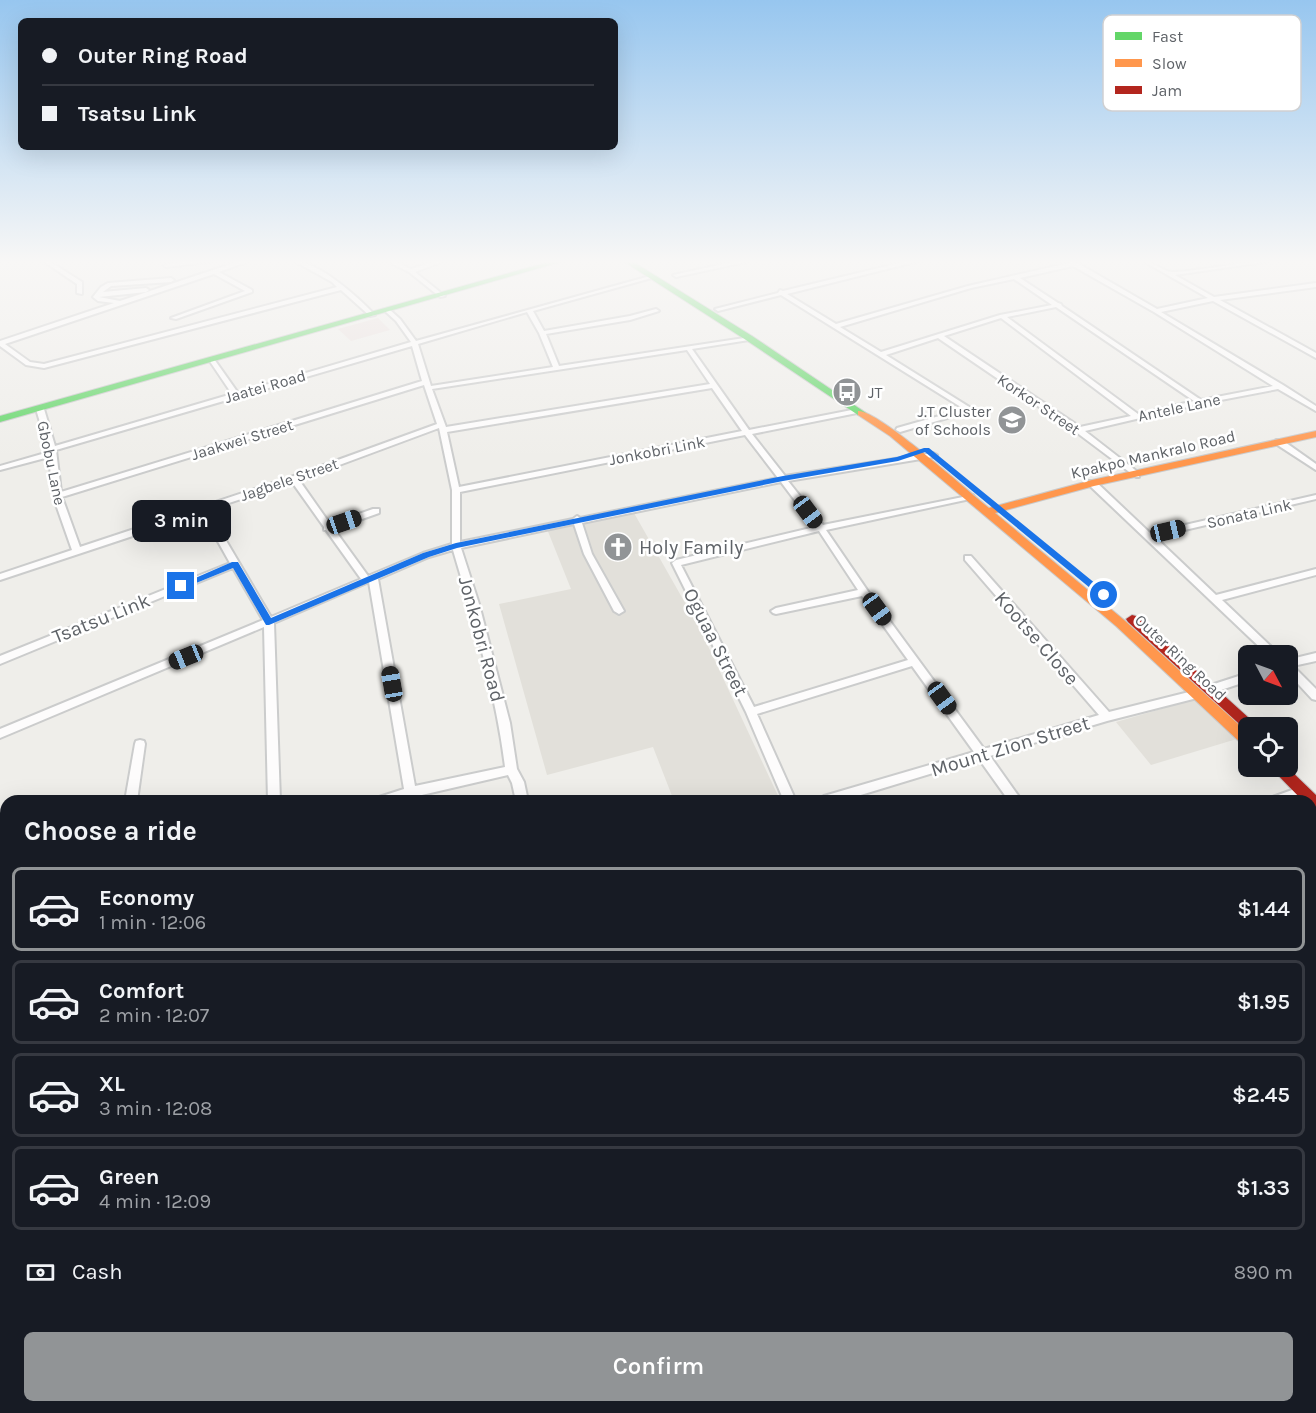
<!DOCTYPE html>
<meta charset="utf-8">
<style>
body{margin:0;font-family:Karla,sans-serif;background:#242831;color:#f1f3f6;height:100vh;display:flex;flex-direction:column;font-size:22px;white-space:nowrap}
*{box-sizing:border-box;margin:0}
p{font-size:20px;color:#9ea1a6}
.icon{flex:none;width:33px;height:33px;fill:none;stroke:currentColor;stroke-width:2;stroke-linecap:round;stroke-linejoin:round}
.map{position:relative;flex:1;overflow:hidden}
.drawer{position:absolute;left:0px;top:795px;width:1317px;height:618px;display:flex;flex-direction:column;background:#171b24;border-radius:18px 18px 0 0;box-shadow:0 6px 24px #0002}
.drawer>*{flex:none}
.hud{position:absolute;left:18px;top:18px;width:600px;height:132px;border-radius:9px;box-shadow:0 6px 24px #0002;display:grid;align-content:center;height:132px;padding:0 24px;background:#171b24}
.needle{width:39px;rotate:131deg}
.tools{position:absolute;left:1238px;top:645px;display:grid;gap:12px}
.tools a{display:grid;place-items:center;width:60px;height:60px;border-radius:9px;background:#171b24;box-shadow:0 6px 24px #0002;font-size:30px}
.end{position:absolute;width:27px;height:27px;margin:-14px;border:8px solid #1a73e8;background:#fff;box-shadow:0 0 0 3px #fff}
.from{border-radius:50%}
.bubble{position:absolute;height:42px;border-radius:9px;background:#171b24;box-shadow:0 6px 24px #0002;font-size:20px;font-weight:600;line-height:42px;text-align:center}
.car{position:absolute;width:18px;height:36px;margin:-18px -9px;border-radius:8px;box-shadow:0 0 4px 2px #0007;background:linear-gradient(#222 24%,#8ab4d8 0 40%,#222 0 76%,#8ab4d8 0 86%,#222 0)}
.hud b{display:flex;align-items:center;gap:21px;height:57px;font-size:22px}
.hud b+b{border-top:2px solid #363941}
.hud i{width:15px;height:15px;background:#f1f3f6}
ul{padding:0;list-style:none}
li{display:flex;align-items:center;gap:18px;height:84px;margin:0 12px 9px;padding:0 12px;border:3px solid #363941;border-radius:9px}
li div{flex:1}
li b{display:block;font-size:22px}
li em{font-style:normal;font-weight:600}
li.current{border-color:#919496}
li>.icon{width:54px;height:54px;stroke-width:1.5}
h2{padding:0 24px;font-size:27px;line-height:72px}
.pay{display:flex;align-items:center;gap:15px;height:66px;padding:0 24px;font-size:22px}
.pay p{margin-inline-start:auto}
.cta{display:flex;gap:12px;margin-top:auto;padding:12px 24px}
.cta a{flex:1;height:69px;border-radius:9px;background:#919496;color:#fff;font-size:24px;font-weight:600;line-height:69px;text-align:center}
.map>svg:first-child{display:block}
</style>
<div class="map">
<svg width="1316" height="1413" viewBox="0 0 1316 1413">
<rect width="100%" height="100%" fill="#efeeea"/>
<g fill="#e2e0da">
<path d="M634,513L701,631L780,800L674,801L653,747L547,775L499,604L571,589L547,529Z"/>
<path d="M1196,699L1240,738L1151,765L1116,722Z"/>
</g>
<path fill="#eae0de" d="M378,318L390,330L351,341L338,329Z"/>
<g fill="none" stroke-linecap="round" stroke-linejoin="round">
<g stroke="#cbcccc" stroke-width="4">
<g id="street">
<path d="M43,261H49L82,282V294L77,293V284Z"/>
<path d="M189,261H215L166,267L163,265Z"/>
<path d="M240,261H249L219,272L252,290V292L176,319L171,318L245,291L214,274L5,344L30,362L44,364L337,287L332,282L294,261C318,261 358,297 375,315L370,316L341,290L44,368L26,365L0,346V341L114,303L98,301L93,297L101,287L108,283L171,278L174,280L171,282L111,286L103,292L146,288L149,290L146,292L99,297L120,301Z"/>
<path d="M387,261H394L411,269L435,261H444L415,272L445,296L440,297L409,272Z"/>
<path d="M737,261H750L676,277L673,275Z"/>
<path d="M908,261H919L787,294L836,324L968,286L1069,263L1067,261H1074L1157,309L1208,298L1143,261C1154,261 1162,272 1173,272C1206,271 1238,261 1271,261L1175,275L1214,297L1316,283V287L1220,300L1316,353V358L1213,301L1161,312L1283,385L1316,406V411L1278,389L1200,404L1085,431L1139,473V477H1136L1076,432L938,338L886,355L974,410L900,432L896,430L897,428L964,409L781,295L718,311L715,309L778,293L780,290L783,291ZM1073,266L1154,312L1273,386L1201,400L1062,306L1061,304L1058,303L1020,278ZM1014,279L1052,305L1000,315L881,352L840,327L971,288ZM1056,307L1194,401L1138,414L1007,317ZM1001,318L1131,416L1080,427L944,336Z"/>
<path d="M650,276L655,277L533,311L544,331L630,316L656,309L659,311L630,320L546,334L559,366L751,337V339L749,340L692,349L749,430L857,409L861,411L857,413L752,434L785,476L933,453L937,455L933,457L788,481L823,525L973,495L974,497L970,499L826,530L867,590L984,749L1099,715L965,560V556H971L1109,712L1197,690L1201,691L1202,694L1201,697L1107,721L990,756L1022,801H1009L979,759L841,801H818L820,798L824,796L974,752L912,666L757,714L796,801H784L746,712L672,563L676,560L815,527L781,482L582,523L592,554L624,611L619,614L614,611L584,554L574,524L461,548L479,604L510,723L517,769L524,782L528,801H516L512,783L508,775L396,801H374L376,798L404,789L369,582L274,623L280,801H268L264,627L0,738V729L263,620L233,568L0,664V656L230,563L202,513L0,580V574L72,550L53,496L49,457L0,470V466L49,452L36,409L37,407L44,409L55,446L232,394L209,360L210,359H214L238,393L411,342L396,321L386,312V310H390L400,319L416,341ZM527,312L539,333L553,367L431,386L418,344ZM412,346L422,381L61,492L56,450ZM687,350L710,384L446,427L432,389ZM424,385L437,424L291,477L80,547L62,497ZM712,388L742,431L459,487L447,432ZM439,428L452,490V544L423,553L368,576L334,529L379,513V509H373L330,524L299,480ZM745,435L778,478L580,518L577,516L573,519L460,542V492ZM292,482L324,527V530H326L361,579L271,617L208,510ZM819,531L858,590L776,608L771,611L773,613L776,614L862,596L908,660L754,707L681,565ZM453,550C474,621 496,693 505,767L415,786L378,579L429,557Z"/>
<path d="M1276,440H1282L1316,464V470L1276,444Z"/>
<path d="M1089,481H1095L1150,533L1316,495V499L1155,537L1216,595L1316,569V575L1222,600L1281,656H1269L1089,485Z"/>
<path d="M1316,653V661L1293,666L1316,689V700L1312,699L1287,672V660Z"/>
<path d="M1248,673V681L1212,693L1207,689L1208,686Z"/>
<path d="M140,740L144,741L145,744L137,801H125L135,744L136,741Z"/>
<path d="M1303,786L1307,788L1309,791L1307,794L1288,801H1268L1270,798Z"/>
<path d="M6,894V906L0,908V896Z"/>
<path d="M1316,968V982L1311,984V970Z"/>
<path d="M1311,1199L1316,1201V1222L1311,1220Z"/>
<path d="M1316,1228V1245L1311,1247V1230Z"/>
<path d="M6,1234V1254L0,1256V1236Z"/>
<path d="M219,1407H251L249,1413H217Z"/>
<rect x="274" y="1407" width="18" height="6"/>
<path d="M658,1407H676L677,1413H659Z"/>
<path d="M933,1407H961L959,1413H931Z"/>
</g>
</g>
<g stroke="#cacacb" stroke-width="2">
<g id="fast">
<path d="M552,261H564L0,422V416Z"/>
<path d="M623,261H632L752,336L866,413L858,415L746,340Z"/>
</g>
</g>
<g stroke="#cacacb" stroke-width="2">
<path id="slow" d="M858,411C877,409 969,492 989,508L1092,480L1316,431V437L1094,486L995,513L1124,620L1248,733V747L1243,745L1116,626L890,436L858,415Z"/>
</g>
<g stroke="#cacacb" stroke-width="2">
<g id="jam">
<path d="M1132,615L1136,616L1260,728H1248V732L1128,622L1126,619Z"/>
<path d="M1269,766H1286L1316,795V810L1311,809V801H1303Z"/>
</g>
</g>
<use href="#street" fill="#fdfcfc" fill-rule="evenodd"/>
<use href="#fast" fill="#63d668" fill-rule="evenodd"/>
<use href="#slow" fill="#ff974d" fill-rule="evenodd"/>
<use href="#jam" fill="#b3261e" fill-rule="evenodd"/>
</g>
<linearGradient id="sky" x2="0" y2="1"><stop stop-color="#97c6ef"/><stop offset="0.57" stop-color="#f8f7f6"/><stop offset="1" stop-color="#f8f7f6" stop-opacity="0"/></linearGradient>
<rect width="1316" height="459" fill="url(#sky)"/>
<path fill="#1a73e8" d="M924,448H929L1107,593V597H1101L925,452L898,461L783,481L457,548L429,557L269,625H266L233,568L184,588L177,586L232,562H238L271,618L423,553L456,543L783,476L897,457Z"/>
<defs>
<g id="bus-disc" transform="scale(1.5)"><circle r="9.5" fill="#919496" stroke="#fff"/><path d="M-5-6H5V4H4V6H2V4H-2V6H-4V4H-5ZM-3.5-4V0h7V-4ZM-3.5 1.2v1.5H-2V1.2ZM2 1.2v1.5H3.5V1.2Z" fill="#fff"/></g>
<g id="school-disc" transform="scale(1.5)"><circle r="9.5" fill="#919496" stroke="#fff"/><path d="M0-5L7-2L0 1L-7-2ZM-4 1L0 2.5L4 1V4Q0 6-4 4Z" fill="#fff"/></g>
<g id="church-disc" transform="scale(1.5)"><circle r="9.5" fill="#919496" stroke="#fff"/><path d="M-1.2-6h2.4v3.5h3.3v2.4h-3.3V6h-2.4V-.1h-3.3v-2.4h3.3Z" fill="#fff"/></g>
</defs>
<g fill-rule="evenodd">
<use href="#bus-disc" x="847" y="392"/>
<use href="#school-disc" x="1012" y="420"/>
<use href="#church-disc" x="618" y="547"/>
</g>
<g text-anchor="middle" stroke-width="5" stroke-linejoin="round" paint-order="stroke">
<g font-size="16" fill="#5f6368" stroke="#fff">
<text transform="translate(265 386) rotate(-16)" y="6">Jaatei Road</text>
<text transform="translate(1039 404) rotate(34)" y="6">Korkor Street</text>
<text transform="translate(1179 407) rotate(-12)" y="6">Antele Lane</text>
<text transform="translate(242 439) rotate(-17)" y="6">Jaakwei Street</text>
<text transform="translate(657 450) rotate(-11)" y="6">Jonkobri Link</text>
<text transform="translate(1153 454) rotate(-13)" y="6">Kpakpo Mankralo Road</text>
<text transform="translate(52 463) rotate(78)" y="6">Gbobu Lane</text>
<text transform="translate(289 479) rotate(-19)" y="6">Jagbele Street</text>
<text transform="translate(1249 513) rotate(-13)" y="6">Sonata Link</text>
<text transform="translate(1181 657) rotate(43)" y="6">Outer Ring Road</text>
</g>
<g font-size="16" fill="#5f6368" stroke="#fff" text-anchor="start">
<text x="868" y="398">JT</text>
<text x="991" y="417" text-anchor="end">J.T Cluster<tspan x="991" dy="18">of Schools</tspan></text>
</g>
<g font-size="20" fill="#5f6368" stroke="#fff" text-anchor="start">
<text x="639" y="554">Holy Family</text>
</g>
<g font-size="20" fill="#5f6368" stroke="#fff">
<text transform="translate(101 618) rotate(-22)" y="7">Tsatsu Link</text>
<text transform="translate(1037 638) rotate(49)" y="7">Kootse Close</text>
<text transform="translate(482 639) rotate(75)" y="7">Jonkobri Road</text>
<text transform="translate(716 642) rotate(63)" y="7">Oguaa Street</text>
<text transform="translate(1010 746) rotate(-17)" y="7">Mount Zion Street</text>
</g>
</g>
<rect x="1103" y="15" width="198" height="96" rx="9" fill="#fff" stroke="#cfd0d2" stroke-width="1.5"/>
<rect x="1115" y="32" width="27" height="8" fill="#63d668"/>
<rect x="1115" y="59" width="27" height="8" fill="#ff974d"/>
<rect x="1115" y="86" width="27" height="8" fill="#b3261e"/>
<g font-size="16" fill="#5f6368">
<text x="1152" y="42">Fast</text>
<text x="1152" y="69">Slow</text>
<text x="1152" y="96">Jam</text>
</g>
</svg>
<div class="tools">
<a><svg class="needle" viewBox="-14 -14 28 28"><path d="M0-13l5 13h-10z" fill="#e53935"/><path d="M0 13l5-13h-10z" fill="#9ea1a6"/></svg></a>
<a><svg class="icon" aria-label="locate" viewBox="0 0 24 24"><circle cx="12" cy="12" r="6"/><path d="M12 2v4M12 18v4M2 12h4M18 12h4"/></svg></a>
</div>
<i class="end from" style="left:1104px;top:595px"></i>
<i class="end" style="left:181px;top:586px"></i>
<div class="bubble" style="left:132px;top:500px;width:99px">3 min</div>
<i class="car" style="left:808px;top:512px;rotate:143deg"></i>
<i class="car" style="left:344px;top:522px;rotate:71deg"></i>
<i class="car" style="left:1168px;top:531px;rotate:77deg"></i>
<i class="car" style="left:877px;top:609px;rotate:144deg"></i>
<i class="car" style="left:186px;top:657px;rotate:248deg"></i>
<i class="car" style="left:392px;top:684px;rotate:350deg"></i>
<i class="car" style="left:942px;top:698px;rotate:144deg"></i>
<div class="hud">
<b><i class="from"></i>Outer Ring Road</b>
<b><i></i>Tsatsu Link</b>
</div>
<section class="drawer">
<h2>Choose a ride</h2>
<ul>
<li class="current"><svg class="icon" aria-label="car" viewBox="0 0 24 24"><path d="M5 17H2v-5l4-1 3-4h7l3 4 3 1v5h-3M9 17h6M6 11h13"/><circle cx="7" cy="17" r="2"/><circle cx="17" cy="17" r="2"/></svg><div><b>Economy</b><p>1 min · 12:06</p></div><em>$1.44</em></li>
<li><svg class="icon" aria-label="car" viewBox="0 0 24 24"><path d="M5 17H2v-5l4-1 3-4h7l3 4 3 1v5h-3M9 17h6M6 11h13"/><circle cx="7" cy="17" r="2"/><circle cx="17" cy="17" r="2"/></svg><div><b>Comfort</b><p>2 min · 12:07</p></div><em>$1.95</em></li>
<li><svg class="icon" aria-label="car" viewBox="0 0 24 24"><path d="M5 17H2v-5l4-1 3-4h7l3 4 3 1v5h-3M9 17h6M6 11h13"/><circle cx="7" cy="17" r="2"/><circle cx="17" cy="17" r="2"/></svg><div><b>XL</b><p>3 min · 12:08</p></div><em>$2.45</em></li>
<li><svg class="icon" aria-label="car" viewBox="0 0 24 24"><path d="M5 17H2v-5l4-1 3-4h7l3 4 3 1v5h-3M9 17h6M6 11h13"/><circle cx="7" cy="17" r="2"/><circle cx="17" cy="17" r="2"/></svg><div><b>Green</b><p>4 min · 12:09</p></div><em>$1.33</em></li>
</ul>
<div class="pay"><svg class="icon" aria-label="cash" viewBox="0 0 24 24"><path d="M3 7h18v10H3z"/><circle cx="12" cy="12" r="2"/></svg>Cash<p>890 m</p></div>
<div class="cta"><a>Confirm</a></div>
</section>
</div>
